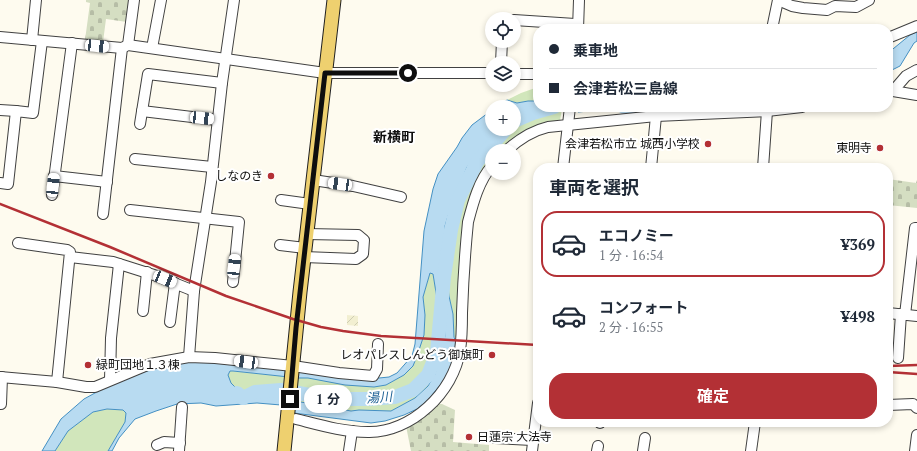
<!DOCTYPE html>
<html lang="ja">
<meta charset="utf-8">
<style>
body{margin:0;font-family:"PT Serif","Noto Sans JP",serif;background:#f2f2f3;color:#1f2937;height:100vh;display:flex;flex-direction:column;font-size:15px;white-space:nowrap}
*{box-sizing:border-box;margin:0}
p{font-size:13px;color:#747a83}
.icon{flex:none;width:22px;height:22px;fill:none;stroke:currentColor;stroke-width:2;stroke-linecap:round;stroke-linejoin:round}
.map{position:relative;flex:1;overflow:hidden}
.sheet{position:absolute;left:533px;top:163px;width:360px;height:264px;display:flex;flex-direction:column;background:#fff;border-radius:16px;box-shadow:0 2px 6px #0003}
.sheet>*{flex:none}
.hud{position:absolute;left:533px;top:24px;width:360px;height:88px;border-radius:16px;box-shadow:0 2px 6px #0003;display:grid;align-content:center;height:88px;padding:0 16px;background:#fff}
.buttons{position:absolute;left:485px;top:12px;display:grid;gap:8px}
.buttons a{display:grid;place-items:center;width:36px;height:36px;border-radius:50%;background:#fff;box-shadow:0 2px 6px #0003;font-size:20px}
.end{position:absolute;width:18px;height:18px;margin:-9px;border:5px solid #0e0e0e;background:#fff;box-shadow:0 0 0 2px #fff}
.from{border-radius:50%}
.bubble{position:absolute;height:28px;border-radius:14px;background:#fff;box-shadow:0 2px 6px #0003;font-size:13px;font-weight:700;line-height:28px;text-align:center}
.car{position:absolute;width:12px;height:24px;margin:-12px -6px;border-radius:5px;box-shadow:0 0 3px 1px #0007;background:linear-gradient(#fff 24%,#345 0 40%,#fff 0 76%,#345 0 86%,#fff 0)}
.hud b{display:flex;align-items:center;gap:14px;height:38px;font-size:15px}
.hud b+b{border-top:1px solid #e0e1e3}
.hud i{width:10px;height:10px;background:#1f2937}
ul{padding:0;list-style:none}
li{display:flex;align-items:center;gap:12px;height:66px;margin:0 8px 6px;padding:0 8px;border:2px solid transparent;border-radius:16px}
li div{flex:1}
li b{display:block;font-size:15px}
li em{font-style:normal;font-weight:700}
li.current{border-color:#b33035}
li>.icon{width:36px;height:36px;stroke-width:1.5}
h2{padding:0 16px;font-size:18px;line-height:48px}
.cta{display:flex;gap:8px;margin-top:auto;padding:8px 16px}
.cta a{flex:1;height:46px;border-radius:16px;background:#b33035;color:#fff;font-size:16px;font-weight:700;line-height:46px;text-align:center}
.map>svg:first-child{display:block}
</style>
<div class="map">
<svg width="917" height="451" viewBox="0 0 917 451">
<defs>
<pattern id="farmland-furrows" width="10" height="10" patternUnits="userSpaceOnUse"><rect width="10" height="10" fill="#f2efd1"/><path d="M-1 1l2-2M0 10L10 0M9 11l2-2" fill="none" stroke="#ceccb2"/></pattern>
<pattern id="cemetery-stones" width="16" height="16" patternUnits="userSpaceOnUse"><rect width="16" height="16" fill="#d5dec2"/><path d="M2 7V4a2 2 0 0 1 4 0v3zM10 15v-3a2 2 0 0 1 4 0v3z" fill="#b6bda6"/></pattern>
</defs>
<rect width="100%" height="100%" fill="#fefbef"/>
<path fill="url(#farmland-furrows)" d="M347,315L358,316V326L347,325Z"/>
<g fill="#d1e6bb">
<path d="M538,87V101H528L517,103L507,100L521,93Z"/>
<path d="M562,108L560,121C531,125 521,132 500,151H492V159L489,163L474,193L458,337H454L453,314L449,296L447,277L445,226L448,216L467,167L501,129H514V119L522,115Z"/>
<path d="M430,273L433,274L438,305L444,318L445,336L435,374L428,386L415,398L391,411L359,410L351,411L295,401L277,392L272,396L263,397L237,389L231,383L228,375L230,371H233L298,378H308L374,387L386,385L404,375L424,335L425,315L423,297Z"/>
<path d="M107,409L123,410L126,413L125,422L108,451H55L68,431L93,412Z"/>
</g>
<g fill="url(#cemetery-stones)">
<path d="M86,0H130L127,22L106,19L103,42L85,40L90,3L86,2Z"/>
<path d="M888,179L916,183L917,180V208L888,205Z"/>
<path d="M439,404H442L455,410L453,442L489,445V451H411L406,426L425,417Z"/>
</g>
<g fill="#b8dbf1" stroke="#4490c3" fill-rule="evenodd">
<path d="M917,32V41L914,43L900,66L888,72V53L910,35Z"/>
<path d="M507,100L517,103L528,101H538V107H562V108L522,115L514,119V107H496Z"/>
<path d="M579,107H632L578,112Z"/>
<path d="M492,110V129H501L467,167L448,216L445,226L447,277L449,296L453,314L454,337L457,346L454,362L445,379L428,400L417,409L404,415L385,421L371,423L294,413L281,405L257,403L216,406L201,403L177,404L156,411L135,419L119,438L112,451H108L125,422L126,413L123,410L107,409L93,412L68,431L55,451H42L61,419L84,399L115,382L170,363L202,361L351,377L379,378L389,377L397,373L412,356L415,344L424,231L433,189L438,174L457,147L462,138L472,125ZM430,273L433,274L438,305L444,318L445,336L435,374L428,386L415,398L391,411L359,410L351,411L295,401L284,389L272,396L263,397L237,389L231,383L228,375L230,371H233L298,378H308L345,385L374,387L386,385L404,375L413,366L417,356L424,335L425,315L423,297Z"/>
</g>
<g fill="none" stroke-linecap="round" stroke-linejoin="round">
<g stroke="#b8dbf1" stroke-width="14">
<path d="M624,107H634"/>
<path d="M514,121L533,113L554,107"/>
<path d="M237,393L243,398L255,392L281,390L333,399H369L395,397L413,390L428,375L437,352L444,277L451,230L458,200L477,162L506,129"/>
</g>
<g stroke="#414141" stroke-width="12">
<g id="minor">
<path d="M778,0L792,6L803,8L827,10L835,6L856,7L869,0"/>
<path d="M514,20L575,24"/>
<path d="M578,29L579,0"/>
<path d="M772,29L778,0"/>
<path d="M0,37L122,48L128,45L325,73H492"/>
<path d="M888,38L917,26"/>
<path d="M32,40L36,0"/>
<path d="M128,45L134,0"/>
<path d="M152,48L161,0"/>
<path d="M501,63L502,41"/>
<path d="M514,74H538"/>
<path d="M888,91H893L906,76L917,70"/>
<path d="M893,91L917,95"/>
<path d="M0,110L16,111"/>
<path d="M142,111L217,120"/>
<path d="M140,124L148,74L222,83"/>
<path d="M506,151C518,140 531,131 548,127L656,116L767,111L802,107"/>
<path d="M135,159L212,167"/>
<path d="M563,168L570,107"/>
<path d="M651,168L656,116"/>
<path d="M763,168L767,111"/>
<path d="M54,176L107,182"/>
<path d="M313,180L353,186L401,197"/>
<path d="M0,183L8,184L16,111L33,113L42,41"/>
<path d="M52,195L72,43"/>
<path d="M281,200L310,204"/>
<path d="M130,210L239,222L233,282"/>
<path d="M103,214L122,48"/>
<path d="M18,243L67,250L70,252L57,382"/>
<path d="M280,245L305,248"/>
<path d="M70,257L113,262L154,275L194,291"/>
<path d="M304,257L356,259L363,254L364,240L358,235L307,234"/>
<path d="M143,311L147,272"/>
<path d="M888,313L917,316"/>
<path d="M905,315L915,228H917"/>
<path d="M170,322L175,283"/>
<path d="M189,357L194,291L211,182L222,83L234,0"/>
<path d="M898,358L901,314"/>
<path d="M0,377L57,382L86,387H95L150,364L189,357L215,358L293,366L339,373L373,376L377,369L378,344"/>
<path d="M110,380L111,338L119,264"/>
<path d="M1,404L2,377"/>
<path d="M888,405L913,404L917,408"/>
<path d="M296,419C320,425 343,432 368,432C411,433 454,392 460,350C462,338 462,325 462,313C463,283 465,252 468,222C473,203 479,180 492,166"/>
<path d="M600,423V422"/>
<path d="M495,438L532,440"/>
<path d="M157,445L164,442L180,443"/>
<path d="M179,451L182,407"/>
<path d="M349,451L352,431"/>
<path d="M532,451L538,403"/>
<path d="M597,451L598,446"/>
<path d="M643,451L645,438"/>
<path d="M751,451L755,422"/>
<path d="M915,451L917,435"/>
</g>
</g>
<g stroke="#1f1f1f" stroke-width="15">
<path id="major" d="M284,451L300,292L334,0"/>
</g>
<use href="#minor" stroke="#fff" stroke-width="10"/>
<use href="#major" stroke="#eed06f" stroke-width="13"/>
<g stroke="#b33035" stroke-width="2.5">
<path d="M0,204L110,247L226,296L293,319L321,327L343,331L381,336L538,345"/>
<path d="M888,366L917,365"/>
<path d="M888,372L917,374"/>
</g>
</g>
<g fill="none" stroke-linecap="round" stroke-linejoin="round">
<path stroke="#0e0e0e" stroke-width="5" d="M290,399L296,328L325,73H408"/>
</g>
<g fill="#b33035" stroke="#fff" stroke-width="1.5">
<circle cx="708" cy="144" r="4"/>
<circle cx="880" cy="148" r="4"/>
<circle cx="271" cy="176" r="4"/>
<circle cx="492" cy="355" r="4"/>
<circle cx="88" cy="365" r="4"/>
<circle cx="469" cy="437" r="4"/>
</g>
<g text-anchor="middle" stroke-width="4" stroke-linejoin="round" paint-order="stroke">
<g font-size="12" fill="#0e0e0e" stroke="#fff" text-anchor="end">
<text x="700" y="148">会津若松市立 城西小学校</text>
<text x="872" y="152">東明寺</text>
<text x="263" y="180">しなのき</text>
<text x="484" y="359">レオパレスしんどう御旗町</text>
<text x="96" y="369" text-anchor="start">緑町団地１３棟</text>
<text x="477" y="441" text-anchor="start">日蓮宗 大法寺</text>
</g>
<g font-size="13" font-style="italic" fill="#206296" stroke="#fff">
<text transform="translate(379 397) rotate(-5)" y="5">湯川</text>
</g>
<g font-size="14" font-weight="bold" fill="#0e0e0e" stroke="#fff">
<text x="394" y="142">新横町</text>
</g>
</g>
</svg>
<div class="buttons">
<a><svg class="icon" aria-label="locate" viewBox="0 0 24 24"><circle cx="12" cy="12" r="6"/><path d="M12 2v4M12 18v4M2 12h4M18 12h4"/></svg></a>
<a><svg class="icon" aria-label="layers" viewBox="0 0 24 24"><path d="M12 4l9 5-9 5-9-5zM3 14l9 5 9-5"/></svg></a>
<a>+</a>
<a>−</a>
</div>
<i class="end from" style="left:408px;top:73px"></i>
<i class="end" style="left:290px;top:399px"></i>
<div class="bubble" style="left:304px;top:385px;width:48px">1 分</div>
<i class="car" style="left:97px;top:46px;rotate:96deg"></i>
<i class="car" style="left:202px;top:118px;rotate:96deg"></i>
<i class="car" style="left:340px;top:184px;rotate:278deg"></i>
<i class="car" style="left:53px;top:185px;rotate:6deg"></i>
<i class="car" style="left:234px;top:266px;rotate:6deg"></i>
<i class="car" style="left:165px;top:279px;rotate:112deg"></i>
<i class="car" style="left:246px;top:362px;rotate:278deg"></i>
<div class="hud">
<b><i class="from"></i>乗車地</b>
<b><i></i>会津若松三島線</b>
</div>
<section class="sheet">
<h2>車両を選択</h2>
<ul>
<li class="current"><svg class="icon" aria-label="car" viewBox="0 0 24 24"><path d="M5 17H2v-5l4-1 3-4h7l3 4 3 1v5h-3M9 17h6M6 11h13"/><circle cx="7" cy="17" r="2"/><circle cx="17" cy="17" r="2"/></svg><div><b>エコノミー</b><p>1 分 · 16:54</p></div><em>¥369</em></li>
<li><svg class="icon" aria-label="car" viewBox="0 0 24 24"><path d="M5 17H2v-5l4-1 3-4h7l3 4 3 1v5h-3M9 17h6M6 11h13"/><circle cx="7" cy="17" r="2"/><circle cx="17" cy="17" r="2"/></svg><div><b>コンフォート</b><p>2 分 · 16:55</p></div><em>¥498</em></li>
</ul>
<div class="cta"><a>確定</a></div>
</section>
</div>
